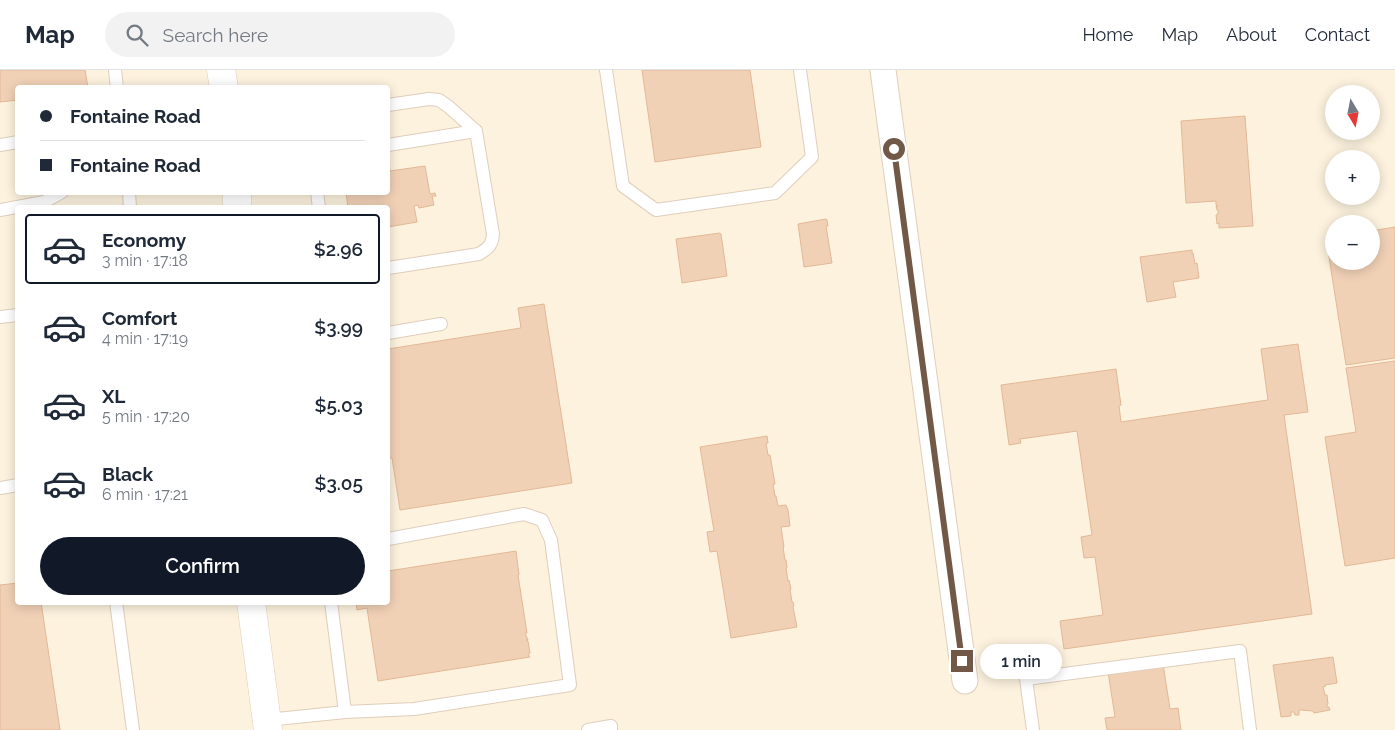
<!DOCTYPE html>
<meta charset="utf-8">
<style>
body{margin:0;font-family:Raleway,sans-serif;background:#f2f2f3;color:#1f2937;height:100vh;display:flex;flex-direction:column;font-size:19px;white-space:nowrap}
*{box-sizing:border-box;margin:0}
p{font-size:16px;color:#747a83}
.icon{flex:none;width:28px;height:28px;fill:none;stroke:currentColor;stroke-width:2;stroke-linecap:round;stroke-linejoin:round}
.map{position:relative;flex:1;overflow:hidden}
.side{position:absolute;left:15px;top:135px;width:375px;height:400px;display:flex;flex-direction:column;background:#fff;border-radius:5px;box-shadow:0 2px 12px #0003}
.side>*{flex:none}
.hud{position:absolute;left:15px;top:15px;width:375px;height:110px;border-radius:5px;box-shadow:0 2px 12px #0003;display:grid;align-content:center;height:110px;padding:0 25px;background:#fff}
.needle{width:32px;rotate:170deg}
.tools{position:absolute;left:1325px;top:15px;display:grid;gap:10px}
.tools a{display:grid;place-items:center;width:55px;height:55px;border-radius:50%;background:#fff;box-shadow:0 2px 12px #0003;font-size:25px}
.end{position:absolute;width:22px;height:22px;margin:-11px;border:6px solid #715847;background:#fff;box-shadow:0 0 0 2px #fff}
.from{border-radius:50%}
.bubble{position:absolute;height:35px;border-radius:18px;background:#fff;box-shadow:0 2px 12px #0003;font-size:16px;font-weight:600;line-height:35px;text-align:center}
.hud b{display:flex;align-items:center;gap:18px;height:48px;font-size:19px}
.hud b+b{border-top:1px solid #e0e1e3}
.hud i{width:12px;height:12px;background:#1f2937}
ul{padding:9px 0 0;list-style:none}
li{display:flex;align-items:center;gap:15px;height:70px;margin:0 10px 8px;padding:0 15px;border:2px solid transparent;border-radius:5px}
li div{flex:1}
li b{display:block;font-size:19px}
li em{font-style:normal;font-weight:600}
li.active{border-color:#111827}
li>.icon{width:45px;height:45px;stroke-width:1.5}
.action{display:flex;gap:10px;margin-top:auto;padding:10px 25px}
.action a{flex:1;height:58px;border-radius:30px;background:#111827;color:#fff;font-size:20px;font-weight:600;line-height:58px;text-align:center}
header{display:flex;align-items:center;gap:30px;box-sizing:border-box;height:70px;padding:0 25px;background:#fff;border-bottom:1px solid #e0e1e3}
header strong{font-size:24px}
nav{display:flex;gap:28px;margin-inline-start:auto;font-size:18px}
.search{width:350px;height:45px;background:#f2f2f3;display:flex;align-items:center;gap:12px;box-sizing:border-box;padding:0 18px;border-radius:28px;color:#747a83;font-size:19px}
.map>svg:first-child{display:block}
</style>
<header>
<strong>Map</strong>
<div class="search"><svg class="icon" aria-label="search" viewBox="0 0 24 24"><circle cx="10" cy="10" r="6"/><path d="M15 15l6 6"/></svg>Search here</div>
<nav><a>Home</a><a>Map</a><a>About</a><a>Contact</a></nav>
</header>
<div class="map">
<svg width="1395" height="660" viewBox="0 0 1395 660">
<rect width="100%" height="100%" fill="#fcf2de"/>
<g fill="#f1d1b6" stroke="#e3b897">
<path d="M0,0H85L88,18H18V30L0,32Z"/>
<path d="M642,0H750L761,77L655,92Z"/>
<path d="M1245,46L1253,156L1219,158V153L1217,154L1216,145L1218,144V140H1217L1216,136H1218L1216,135V131L1186,133L1181,51Z"/>
<path d="M388,82L390,101L425,96L430,124L435,123L436,126H432L434,135L419,138L418,135L414,136L417,152L388,157V138H348L346,122H388Z"/>
<path d="M826,149L827,150L828,156H826L832,193L804,197L798,154Z"/>
<path d="M1395,157V288L1346,295L1326,168L1334,166V191H1371V161Z"/>
<path d="M720,163L721,164L727,206L682,213L676,169Z"/>
<path d="M1192,180V183H1193L1195,194L1197,193L1199,208L1173,212L1176,227L1147,232L1140,187Z"/>
<path d="M544,234L572,413L400,440L392,388H388V279L521,258L518,238Z"/>
<path d="M1298,274L1308,342L1284,345L1312,544L1064,579L1060,551L1103,545L1095,487L1084,488L1081,467L1092,465L1077,361L1020,369L1021,373L1009,375L1001,315L1116,299L1121,335L1119,336L1121,352L1268,330L1261,279Z"/>
<path d="M1395,291V488L1345,496L1325,367L1356,362L1346,298Z"/>
<path d="M767,366L768,373H766L768,385H770L775,414H773L775,426H776L778,436L786,435L788,440L790,456L781,457L784,477H783L785,490H786L787,498H786L788,511L789,510L791,519H790L792,532H793L794,536L793,537L797,557L731,568L717,481L710,482L707,462L714,461L700,377Z"/>
<path d="M516,481L519,505H518L527,563H525L528,570H526L528,571L530,583L528,584L530,587L378,611L367,538L357,540L356,532H388V501Z"/>
<path d="M18,513V532H41L60,660H0V515Z"/>
<path d="M1333,587L1337,613L1325,615L1326,616L1323,617L1325,625H1327L1328,634L1327,635V637H1329L1330,640L1314,643L1313,641L1301,640H1299V645H1295L1294,642H1291V646L1281,647L1273,595Z"/>
<path d="M1163,594L1170,639L1178,638L1181,660H1107L1105,648L1115,647L1108,602Z"/>
</g>
<g fill="none" stroke-linecap="round" stroke-linejoin="round">
<g stroke="#dfcebb" stroke-width="14">
<g id="service">
<path d="M115,0L117,18"/>
<path d="M606,0L623,116L656,140L775,123L812,87L800,0"/>
<path d="M388,35L429,29L439,30L449,37L476,61L493,164C492,176 488,178 479,184L388,198"/>
<path d="M0,75L18,72"/>
<path d="M388,75L476,61"/>
<path d="M129,122L130,138"/>
<path d="M317,122L319,138"/>
<path d="M0,140L44,132L62,122"/>
<path d="M0,247L18,245"/>
<path d="M388,263L441,254"/>
<path d="M0,418L18,415"/>
<path d="M116,532L133,660"/>
<path d="M345,642L414,639L570,615L551,470L542,450L524,444L388,469"/>
<path d="M267,650L345,642L331,532"/>
<path d="M588,660L611,656V660"/>
<path d="M1033,660L1026,609L1240,581L1250,660"/>
</g>
</g>
<g stroke="#dfcebb" stroke-width="27">
<path id="minor" d="M883,0L965,611"/>
</g>
<g stroke="#e4cfb9" stroke-width="29">
<g id="secondary">
<path d="M221,0L224,18"/>
<path d="M237,122V138"/>
<path d="M251,532L268,660"/>
</g>
</g>
<use href="#service" stroke="#fff" stroke-width="12"/>
<use href="#minor" stroke="#fff" stroke-width="25"/>
<use href="#secondary" stroke="#fff" stroke-width="28"/>
</g>
<g fill="none" stroke-linecap="round" stroke-linejoin="round">
<path stroke="#715847" stroke-width="6" d="M894,79L962,591"/>
</g>
</svg>
<div class="tools">
<a><svg class="needle" viewBox="-14 -14 28 28"><path d="M0-13l5 13h-10z" fill="#e53935"/><path d="M0 13l5-13h-10z" fill="#747a83"/></svg></a>
<a>+</a>
<a>−</a>
</div>
<i class="end from" style="left:894px;top:79px"></i>
<i class="end" style="left:962px;top:591px"></i>
<div class="bubble" style="left:980px;top:574px;width:82px">1 min</div>
<div class="hud">
<b><i class="from"></i>Fontaine Road</b>
<b><i></i>Fontaine Road</b>
</div>
<section class="side">
<ul>
<li class="active"><svg class="icon" aria-label="car" viewBox="0 0 24 24"><path d="M5 17H2v-5l4-1 3-4h7l3 4 3 1v5h-3M9 17h6M6 11h13"/><circle cx="7" cy="17" r="2"/><circle cx="17" cy="17" r="2"/></svg><div><b>Economy</b><p>3 min · 17:18</p></div><em>$2.96</em></li>
<li><svg class="icon" aria-label="car" viewBox="0 0 24 24"><path d="M5 17H2v-5l4-1 3-4h7l3 4 3 1v5h-3M9 17h6M6 11h13"/><circle cx="7" cy="17" r="2"/><circle cx="17" cy="17" r="2"/></svg><div><b>Comfort</b><p>4 min · 17:19</p></div><em>$3.99</em></li>
<li><svg class="icon" aria-label="car" viewBox="0 0 24 24"><path d="M5 17H2v-5l4-1 3-4h7l3 4 3 1v5h-3M9 17h6M6 11h13"/><circle cx="7" cy="17" r="2"/><circle cx="17" cy="17" r="2"/></svg><div><b>XL</b><p>5 min · 17:20</p></div><em>$5.03</em></li>
<li><svg class="icon" aria-label="car" viewBox="0 0 24 24"><path d="M5 17H2v-5l4-1 3-4h7l3 4 3 1v5h-3M9 17h6M6 11h13"/><circle cx="7" cy="17" r="2"/><circle cx="17" cy="17" r="2"/></svg><div><b>Black</b><p>6 min · 17:21</p></div><em>$3.05</em></li>
</ul>
<div class="action"><a>Confirm</a></div>
</section>
</div>
